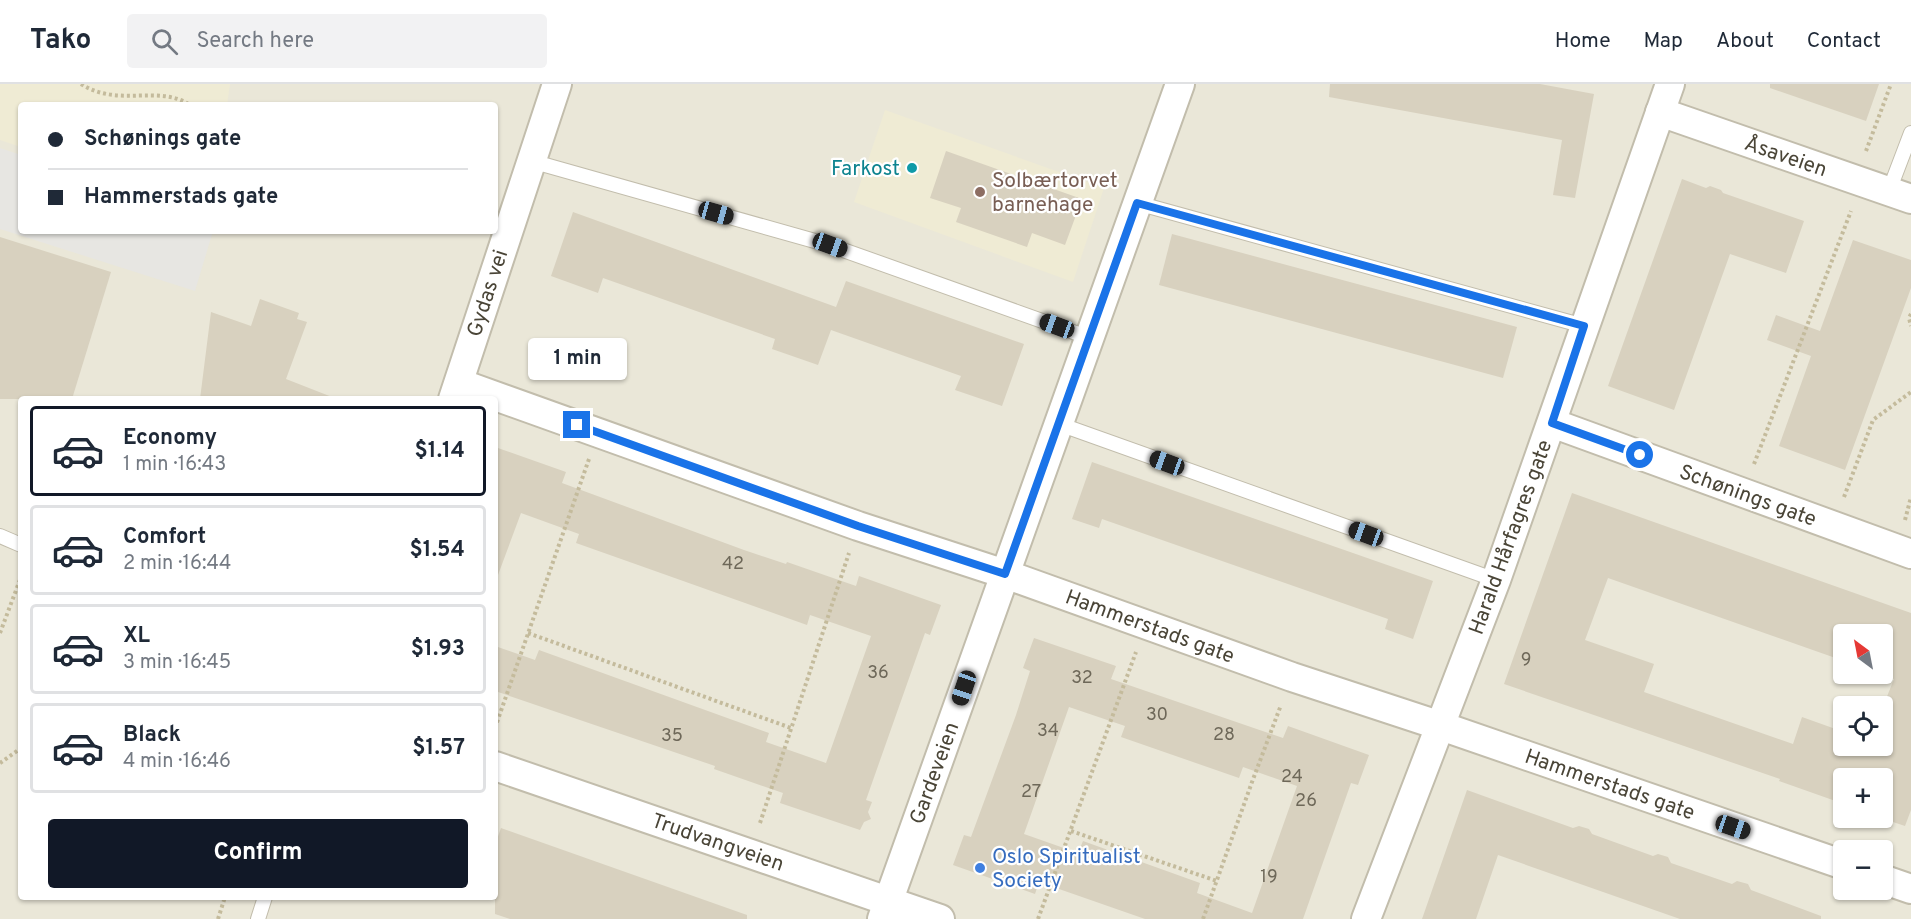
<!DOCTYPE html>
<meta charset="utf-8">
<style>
body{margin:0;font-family:Overpass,sans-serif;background:#f2f2f3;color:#1f2937;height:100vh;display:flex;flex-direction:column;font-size:22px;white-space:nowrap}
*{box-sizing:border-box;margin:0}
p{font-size:20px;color:#747a83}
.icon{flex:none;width:33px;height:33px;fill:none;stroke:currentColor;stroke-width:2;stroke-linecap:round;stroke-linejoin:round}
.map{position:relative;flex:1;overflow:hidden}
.side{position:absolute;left:18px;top:312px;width:480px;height:504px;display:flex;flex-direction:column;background:#fff;border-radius:6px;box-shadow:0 2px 4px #0004}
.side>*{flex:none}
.hud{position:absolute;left:18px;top:18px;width:480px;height:132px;border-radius:6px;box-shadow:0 2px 4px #0004;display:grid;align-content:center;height:132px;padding:0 30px;background:#fff}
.needle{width:39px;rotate:328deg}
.buttons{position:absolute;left:1833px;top:540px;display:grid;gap:12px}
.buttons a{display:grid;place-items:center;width:60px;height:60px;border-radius:6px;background:#fff;box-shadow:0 2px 4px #0004;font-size:30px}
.end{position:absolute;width:27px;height:27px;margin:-14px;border:8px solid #1a73e8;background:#fff;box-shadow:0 0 0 3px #fff}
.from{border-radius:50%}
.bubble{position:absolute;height:42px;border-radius:6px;background:#fff;box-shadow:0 2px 4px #0004;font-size:20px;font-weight:700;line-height:42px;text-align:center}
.car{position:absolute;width:18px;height:36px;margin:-18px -9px;border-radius:8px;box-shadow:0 0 4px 2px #0007;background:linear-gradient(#222 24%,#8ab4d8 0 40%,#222 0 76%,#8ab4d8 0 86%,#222 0)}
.hud b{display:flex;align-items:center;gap:21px;height:57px;font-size:22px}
.hud b+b{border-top:2px solid #e0e1e3}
.hud i{width:15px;height:15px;background:#1f2937}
ul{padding:10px 0 0;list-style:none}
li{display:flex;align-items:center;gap:18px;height:90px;margin:0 12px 9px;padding:0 18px;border:3px solid #e0e1e3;border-radius:6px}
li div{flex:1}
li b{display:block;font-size:22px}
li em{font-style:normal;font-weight:700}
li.active{border-color:#111827}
li>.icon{width:54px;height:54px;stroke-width:1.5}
.cta{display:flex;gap:12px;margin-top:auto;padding:12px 30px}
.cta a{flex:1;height:69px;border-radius:6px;background:#111827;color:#fff;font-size:24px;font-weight:700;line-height:69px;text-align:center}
header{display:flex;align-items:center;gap:36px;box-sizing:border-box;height:84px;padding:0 30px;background:#fff;border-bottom:2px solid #e0e1e3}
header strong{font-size:28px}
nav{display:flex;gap:33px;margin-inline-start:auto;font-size:21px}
.search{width:420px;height:54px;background:#f2f2f3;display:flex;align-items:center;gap:15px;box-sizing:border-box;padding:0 21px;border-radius:6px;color:#747a83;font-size:22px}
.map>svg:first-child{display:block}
</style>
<header>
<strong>Tako</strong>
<div class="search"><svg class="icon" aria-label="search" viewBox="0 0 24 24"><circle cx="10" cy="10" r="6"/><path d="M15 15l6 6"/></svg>Search here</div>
<nav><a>Home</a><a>Map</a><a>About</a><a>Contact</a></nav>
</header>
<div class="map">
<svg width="1911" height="835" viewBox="0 0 1911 835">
<rect width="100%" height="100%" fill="#f6f4ea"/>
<path fill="#eae7d8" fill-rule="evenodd" d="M0,0H1911V835H0ZM21,21H495V147H21ZM21,315H495V813H21ZM1844,550H1882V590H1844ZM1844,622H1882V662H1844ZM1844,694H1882V734H1844ZM1844,766H1882V806H1844Z"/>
<g fill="#efebd4">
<path d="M0,0H230L227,21H21V63L0,56Z"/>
<path d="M885,26L1104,104L1073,198L854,118Z"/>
</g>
<path fill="#e7e6e2" d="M0,64L21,71V147H213L195,207L0,145Z"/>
<g fill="#d8d1bf" fill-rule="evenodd">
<path d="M1330,0H1540L1594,10L1575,114L1553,111L1562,56L1329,13Z"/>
<path d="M1770,0H1879L1866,37L1770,4Z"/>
<path d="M946,67L1082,115L1065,161L1032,149L1027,163L956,138L961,124L930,114Z"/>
<path d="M1682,95L1706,104L1710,102L1721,106L1723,109L1804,137L1786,189L1730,170L1674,326L1608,302Z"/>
<path d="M573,128L836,223L846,197L1024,260L1002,322L955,306L961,292L831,246L818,281L772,265L775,255L603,194L598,209L551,192Z"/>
<path d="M1172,150L1517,243L1503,294L1159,201Z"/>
<path d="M0,153L111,188L72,315H0Z"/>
<path d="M1853,156L1911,176V204L1845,386L1779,362L1811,272L1767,256L1776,231L1820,247Z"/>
<path d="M260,215L299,229L297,235L307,238L286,295L332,313V315H200L211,228L251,242Z"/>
<path d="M495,363L566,388L562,399L744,466L786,480L787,478L856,502L859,492L941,521L930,551L925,549L866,716L872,718L868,728L871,735L864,738L860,746L780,719L783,709L714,685L715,682L495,607V562L535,576L539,566L769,649L766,658L826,679L871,552L810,531L807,541L655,487L576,459L579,450L521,429L498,491L495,490Z"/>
<path d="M1092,378L1433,497L1413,555L1385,545L1388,535L1102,435L1099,444L1072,435Z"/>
<path d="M1572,409L1911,529V726L1905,742L1881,734H1882V694H1844V720L1779,697L1780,695L1504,600ZM1608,494L1844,577V550H1882V590H1878L1894,595L1882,625V662H1844V648L1802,633L1793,660L1644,608L1654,580L1585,556Z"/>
<path d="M1034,554L1116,582L1111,595L1283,654L1288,642L1369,671L1358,701L1351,699L1303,835H1145L1039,798L1035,810L953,781L964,751L971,753L1016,631L1030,587L1023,584ZM1069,623L1125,642L1121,653L1239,694L1243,683L1297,702L1252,829L1197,809L1200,799L1083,757L1078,769L1024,750Z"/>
<path d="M1467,706L1573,744L1579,742L1589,745L1592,750L1653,772L1658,770L1668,773L1671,779L1732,800L1737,797L1748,800L1751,806L1821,832V835H1680L1498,771L1476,835H1422Z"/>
<path d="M501,744L747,831V835H510L495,830V761Z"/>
</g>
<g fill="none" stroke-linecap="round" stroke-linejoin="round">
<g stroke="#c2bdac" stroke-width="16">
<g id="service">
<path d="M531,77L829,161L1090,254"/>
<path d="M1889,107L1911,49"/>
<path d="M1137,119L1584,242"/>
<path d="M1059,340L1496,496"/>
<path d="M0,452L21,461"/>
<path d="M258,835L265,813"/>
</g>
</g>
<g stroke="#c2bdac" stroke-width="32">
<g id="minor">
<path d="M1660,28L1911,115"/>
<path d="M459,299L858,442L1005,490L1292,593L1441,642L1844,781"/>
<path d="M453,315L557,0"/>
<path d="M1552,339L1911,470"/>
<path d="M495,682L940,835"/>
<path d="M1882,795L1911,805"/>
<path d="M882,835L1180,0"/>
<path d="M1366,835L1496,496L1670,0"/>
</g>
</g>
<g stroke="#c4bb9c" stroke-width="4" stroke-dasharray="3 3" stroke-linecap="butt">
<path d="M81,0C118,24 159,0 190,21"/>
<path d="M1866,67L1891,0"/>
<path d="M1911,230L1909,234L1911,242"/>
<path d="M1754,380L1851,127"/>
<path d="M1844,413L1873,336L1911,308"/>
<path d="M1905,436L1911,413"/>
<path d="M0,549L21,493"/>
<path d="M528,549L791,644"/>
<path d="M495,644L589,375"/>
<path d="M0,679L21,664"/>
<path d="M760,739L849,469"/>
<path d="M1071,747L1217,797"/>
<path d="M218,835L225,813"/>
<path d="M1038,835L1136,568"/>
<path d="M1203,835L1252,698L1281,621"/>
</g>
<use href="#service" stroke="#fff" stroke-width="14"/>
<use href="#minor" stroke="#fff" stroke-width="28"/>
</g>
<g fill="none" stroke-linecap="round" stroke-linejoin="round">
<path stroke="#1a73e8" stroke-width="8" d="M577,341L858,442L1005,490L1137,119L1584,242L1552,339L1640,371"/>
</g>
<circle fill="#0f9aa8" stroke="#fff" stroke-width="2" cx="912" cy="84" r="6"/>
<circle fill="#8d6e63" stroke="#fff" stroke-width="2" cx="980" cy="108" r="6"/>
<circle fill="#3f7fe0" stroke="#fff" stroke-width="2" cx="980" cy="784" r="6"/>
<g text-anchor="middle" stroke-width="4.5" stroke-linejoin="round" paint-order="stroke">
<g font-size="18" fill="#6e6859">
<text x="733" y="485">42</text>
<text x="1526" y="581">9</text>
<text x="878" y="594">36</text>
<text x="1082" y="599">32</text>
<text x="1157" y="636">30</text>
<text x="1048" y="652">34</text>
<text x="1224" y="656">28</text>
<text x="672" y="657">35</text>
<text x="1292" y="698">24</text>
<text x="1031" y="713">27</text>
<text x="1306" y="722">26</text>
<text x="1269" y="798">19</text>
</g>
<g font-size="21" fill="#4a4537" stroke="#fff">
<text transform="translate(1786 72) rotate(19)" y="7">Åsaveien</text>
<text transform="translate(487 209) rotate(-72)" y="7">Gydas vei</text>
<text transform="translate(1748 411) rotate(20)" y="7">Schønings gate</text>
<text transform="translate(1510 453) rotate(-70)" y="7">Harald Hårfagres gate</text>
<text transform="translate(1150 542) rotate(20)" y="7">Hammerstads gate</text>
<text transform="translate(934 689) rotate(-70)" y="7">Gardeveien</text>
<text transform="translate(1610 700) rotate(19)" y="7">Hammerstads gate</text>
<text transform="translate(718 758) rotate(19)" y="7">Trudvangveien</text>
</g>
<g font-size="21" fill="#0d838f" stroke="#fff" text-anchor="end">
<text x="900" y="91">Farkost</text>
</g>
<g font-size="21" fill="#785e54" stroke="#fff" text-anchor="start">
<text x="992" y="103">Solbærtorvet<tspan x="992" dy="24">barnehage</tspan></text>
</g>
<g font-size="21" fill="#366cbe" stroke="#fff" text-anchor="start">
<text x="992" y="779">Oslo Spiritualist<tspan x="992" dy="24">Society</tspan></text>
</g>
</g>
</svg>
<div class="buttons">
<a><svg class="needle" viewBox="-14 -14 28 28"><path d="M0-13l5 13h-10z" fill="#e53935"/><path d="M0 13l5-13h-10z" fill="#747a83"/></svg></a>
<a><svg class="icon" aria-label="locate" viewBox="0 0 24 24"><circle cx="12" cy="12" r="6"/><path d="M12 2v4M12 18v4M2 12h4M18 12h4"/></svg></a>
<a>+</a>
<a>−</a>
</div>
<i class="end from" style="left:1640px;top:371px"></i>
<i class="end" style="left:577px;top:341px"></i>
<div class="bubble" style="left:528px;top:254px;width:99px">1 min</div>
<i class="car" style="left:716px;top:129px;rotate:106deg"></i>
<i class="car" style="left:830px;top:161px;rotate:110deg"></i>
<i class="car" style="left:1057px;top:242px;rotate:290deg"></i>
<i class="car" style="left:1167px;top:379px;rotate:290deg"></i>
<i class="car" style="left:1366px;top:450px;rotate:290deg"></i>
<i class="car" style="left:964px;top:604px;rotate:199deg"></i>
<i class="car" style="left:1733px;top:743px;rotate:109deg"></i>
<div class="hud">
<b><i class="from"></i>Schønings gate</b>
<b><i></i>Hammerstads gate</b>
</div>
<section class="side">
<ul>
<li class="active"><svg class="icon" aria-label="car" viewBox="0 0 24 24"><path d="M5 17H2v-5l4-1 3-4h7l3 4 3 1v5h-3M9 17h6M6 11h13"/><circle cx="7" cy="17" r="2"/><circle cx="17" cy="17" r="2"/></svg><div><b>Economy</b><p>1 min · 16:43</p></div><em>$1.14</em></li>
<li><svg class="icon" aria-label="car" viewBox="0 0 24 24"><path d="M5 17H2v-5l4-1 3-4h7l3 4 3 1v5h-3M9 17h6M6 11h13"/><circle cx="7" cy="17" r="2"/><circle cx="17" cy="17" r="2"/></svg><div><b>Comfort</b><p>2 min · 16:44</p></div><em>$1.54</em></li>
<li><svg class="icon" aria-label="car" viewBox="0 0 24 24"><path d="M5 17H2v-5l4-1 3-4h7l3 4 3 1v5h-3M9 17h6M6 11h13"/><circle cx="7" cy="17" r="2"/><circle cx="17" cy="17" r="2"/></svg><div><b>XL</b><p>3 min · 16:45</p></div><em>$1.93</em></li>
<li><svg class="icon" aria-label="car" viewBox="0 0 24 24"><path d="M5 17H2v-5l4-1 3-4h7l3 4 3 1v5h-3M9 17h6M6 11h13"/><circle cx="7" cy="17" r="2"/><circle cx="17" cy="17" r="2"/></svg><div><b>Black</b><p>4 min · 16:46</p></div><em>$1.57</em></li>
</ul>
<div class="cta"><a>Confirm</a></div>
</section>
</div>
